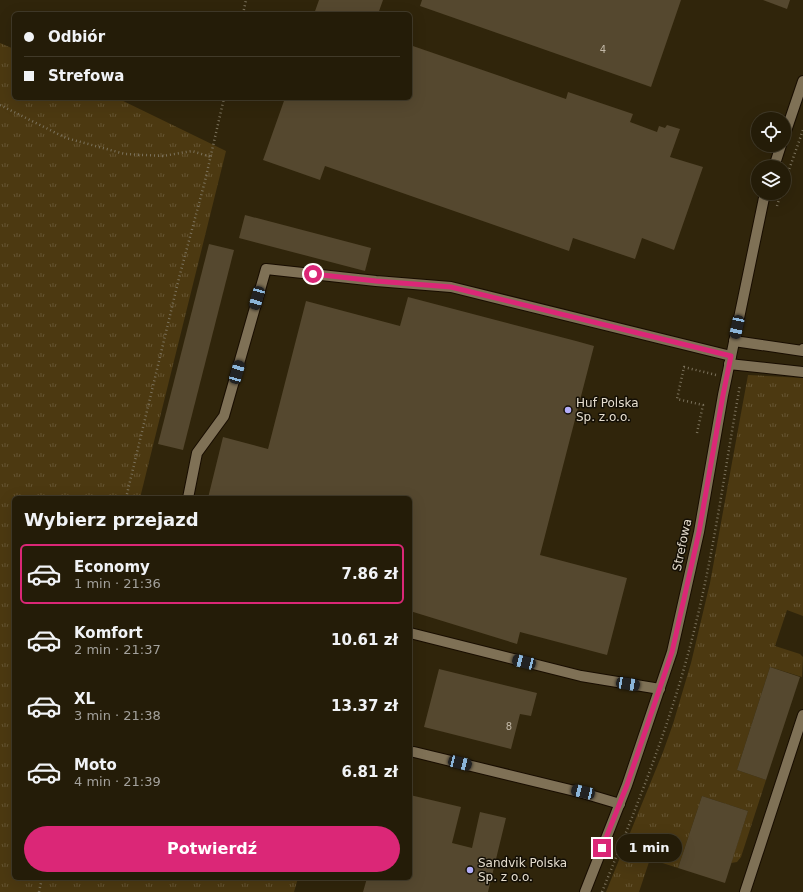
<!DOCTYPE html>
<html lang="pl">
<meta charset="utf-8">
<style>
body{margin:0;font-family:"DejaVu Sans",sans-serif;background:#2c2512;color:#f1f3f6;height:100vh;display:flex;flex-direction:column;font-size:15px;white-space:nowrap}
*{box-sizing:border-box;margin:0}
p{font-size:13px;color:#a3a19c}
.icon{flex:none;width:22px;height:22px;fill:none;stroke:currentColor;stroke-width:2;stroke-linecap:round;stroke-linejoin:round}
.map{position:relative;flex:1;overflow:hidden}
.sheet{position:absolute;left:12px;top:496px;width:400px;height:384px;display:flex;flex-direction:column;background:#241c08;border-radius:6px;box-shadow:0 4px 16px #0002,0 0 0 1px #413a29}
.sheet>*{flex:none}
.top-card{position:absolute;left:12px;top:12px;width:400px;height:88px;border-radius:6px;box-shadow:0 4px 16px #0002,0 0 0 1px #413a29;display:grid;align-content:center;height:88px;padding:0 12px;background:#241c08}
.fabs{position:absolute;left:751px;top:112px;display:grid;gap:8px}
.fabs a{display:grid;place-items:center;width:40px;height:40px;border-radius:50%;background:#241c08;box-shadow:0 4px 16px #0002,0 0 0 1px #413a29;font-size:20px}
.end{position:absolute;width:18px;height:18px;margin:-9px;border:5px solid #db2777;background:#fff;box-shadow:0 0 0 2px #fff}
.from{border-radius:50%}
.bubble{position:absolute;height:28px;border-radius:14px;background:#241c08;box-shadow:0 4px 16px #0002,0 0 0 1px #413a29;font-size:13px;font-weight:600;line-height:28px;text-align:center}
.car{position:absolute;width:12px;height:24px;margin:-12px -6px;border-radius:5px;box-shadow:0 0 3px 1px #0007;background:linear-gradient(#222 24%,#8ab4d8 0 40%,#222 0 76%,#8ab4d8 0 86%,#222 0)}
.top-card b{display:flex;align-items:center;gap:14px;height:38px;font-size:15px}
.top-card b+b{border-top:1px solid #413a29}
.top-card i{width:10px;height:10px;background:#f1f3f6}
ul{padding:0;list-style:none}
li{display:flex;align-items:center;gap:12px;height:60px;margin:0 8px 6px;padding:0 4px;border:2px solid transparent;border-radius:6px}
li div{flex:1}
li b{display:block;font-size:15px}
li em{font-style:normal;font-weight:600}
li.active{border-color:#db2777}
li>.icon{width:36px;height:36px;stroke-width:1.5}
h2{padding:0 12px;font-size:18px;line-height:48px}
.action{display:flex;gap:8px;margin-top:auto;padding:8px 12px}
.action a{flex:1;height:46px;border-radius:24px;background:#db2777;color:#fff;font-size:16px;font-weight:600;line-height:46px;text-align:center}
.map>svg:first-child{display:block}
</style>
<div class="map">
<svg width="803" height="892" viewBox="0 0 803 892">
<defs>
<pattern id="grass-tufts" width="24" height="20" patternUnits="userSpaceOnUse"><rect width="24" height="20" fill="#4c3911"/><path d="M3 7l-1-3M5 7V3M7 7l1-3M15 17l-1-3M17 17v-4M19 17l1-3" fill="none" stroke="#653"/></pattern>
</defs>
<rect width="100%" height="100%" fill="#30250b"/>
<g fill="url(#grass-tufts)">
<path d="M0,43L14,49V98H117L226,151L140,498H14V878H298L294,892H0Z"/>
<path d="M748,375L803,378V616L787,610L775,646L800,654L803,657L802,677L770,667L737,770L766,780L741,857L737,862L731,863L748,811L702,796L678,868L650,859L639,892H606L663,752L673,724L691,663L710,583Z"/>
</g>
<g fill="#55482f">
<path d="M319,0H383L378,14H314Z"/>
<path d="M422,0H681L651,87L420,6Z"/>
<path d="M763,0H790L787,9Z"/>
<path d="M410,45L566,99L568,92L633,114L630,122L657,132L659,126L665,128L667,125L680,129L670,157L703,167L674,250L642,238L635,259L573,238L569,251L325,166L320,180L263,160L285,98H410Z"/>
<path d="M245,215L371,248L365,271L239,238Z"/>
<path d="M209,244L234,250L183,450L158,444Z"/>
<path d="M408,297L576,341L594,346L540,555L627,578L607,655L520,632L517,644L410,611V498H208L223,437L268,449L306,301L400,326Z"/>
<path d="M770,667L800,677L766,780L737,770Z"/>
<path d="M439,669L537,693L531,716L520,714L511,749L424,727Z"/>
<path d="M410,795L461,807L452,843L472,848L480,812L506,818L488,892H363L367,878H410Z"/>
<path d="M702,796L748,811L725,883L678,868Z"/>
</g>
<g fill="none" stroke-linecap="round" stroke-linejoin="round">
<g stroke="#180d00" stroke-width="12">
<g id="minor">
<path d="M784,137L803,81"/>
<path d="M774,167L781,145"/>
<path d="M734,341L803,351V349"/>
<path d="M729,364L803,372"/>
<path d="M188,498L197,453L224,416L266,269L376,281L451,287L731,356"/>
<path d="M410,633L581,676L660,689"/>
<path d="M414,752L583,793L620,804"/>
<path d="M585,892L627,785L672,652L699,532L723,395L765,193"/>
<path d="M745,892L803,715"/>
</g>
</g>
<g stroke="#7b725c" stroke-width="2.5" stroke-dasharray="1 3" stroke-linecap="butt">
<path d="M243,14L246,0"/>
<path d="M0,105L66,138L125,154L163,156L192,151L211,157"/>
<path d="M784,184L803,130"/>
<path d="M777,206L781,193"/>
<path d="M697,433L703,405L677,399L684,367L716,375"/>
<path d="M126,498L179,278L205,181L224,98"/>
<path d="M39,892L42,878"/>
<path d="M602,892C636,808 671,723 693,635C714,553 725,468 740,385"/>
</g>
<use href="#minor" stroke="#7f7156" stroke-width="10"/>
</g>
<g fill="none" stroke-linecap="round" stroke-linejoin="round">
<path stroke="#db2777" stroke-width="5" d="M313,274L376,281L451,287L731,356L723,395L699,532L672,652L627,785L602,848"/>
</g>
<g fill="#b2adf9" stroke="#140f05" stroke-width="1.5">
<circle cx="568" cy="410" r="4"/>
<circle cx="470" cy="870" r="4"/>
</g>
<g text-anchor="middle" stroke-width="3" stroke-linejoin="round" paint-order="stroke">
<g font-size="10" fill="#c2b8a7">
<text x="603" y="53">4</text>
<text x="509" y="730">8</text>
</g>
<g font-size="12" fill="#e6decf" stroke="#140f05" text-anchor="start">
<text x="576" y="407">Huf Polska<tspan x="576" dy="14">Sp. z.o.o.</tspan></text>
<text x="478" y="867">Sandvik Polska<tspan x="478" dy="14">Sp. z o.o.</tspan></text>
</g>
<g font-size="12" fill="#e6decf" stroke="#140f05">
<text transform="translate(682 545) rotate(-78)" y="4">Strefowa</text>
</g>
</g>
</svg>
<div class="fabs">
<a><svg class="icon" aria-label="locate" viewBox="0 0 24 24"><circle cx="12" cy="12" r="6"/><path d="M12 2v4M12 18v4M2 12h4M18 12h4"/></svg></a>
<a><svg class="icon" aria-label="layers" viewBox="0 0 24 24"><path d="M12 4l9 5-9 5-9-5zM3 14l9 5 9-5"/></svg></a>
</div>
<i class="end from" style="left:313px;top:274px"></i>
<i class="end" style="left:602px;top:848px"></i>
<div class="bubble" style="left:616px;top:834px;width:66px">1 min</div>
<i class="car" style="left:257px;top:298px;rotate:196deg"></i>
<i class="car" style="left:737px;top:327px;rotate:192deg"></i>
<i class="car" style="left:237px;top:372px;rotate:16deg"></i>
<i class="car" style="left:524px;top:662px;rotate:284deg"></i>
<i class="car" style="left:628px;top:684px;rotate:99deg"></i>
<i class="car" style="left:460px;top:763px;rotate:104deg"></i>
<i class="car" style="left:583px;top:792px;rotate:283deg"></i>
<div class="top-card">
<b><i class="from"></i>Odbiór</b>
<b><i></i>Strefowa</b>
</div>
<section class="sheet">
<h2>Wybierz przejazd</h2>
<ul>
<li class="active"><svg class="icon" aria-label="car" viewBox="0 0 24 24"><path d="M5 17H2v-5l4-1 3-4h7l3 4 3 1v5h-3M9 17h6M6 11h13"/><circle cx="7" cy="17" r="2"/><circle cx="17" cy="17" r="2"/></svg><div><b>Economy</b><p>1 min · 21:36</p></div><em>7.86 zł</em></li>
<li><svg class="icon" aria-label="car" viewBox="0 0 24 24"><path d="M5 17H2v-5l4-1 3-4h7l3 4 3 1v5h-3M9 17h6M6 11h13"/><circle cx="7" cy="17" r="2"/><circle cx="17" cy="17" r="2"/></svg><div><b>Komfort</b><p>2 min · 21:37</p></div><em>10.61 zł</em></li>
<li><svg class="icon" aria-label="car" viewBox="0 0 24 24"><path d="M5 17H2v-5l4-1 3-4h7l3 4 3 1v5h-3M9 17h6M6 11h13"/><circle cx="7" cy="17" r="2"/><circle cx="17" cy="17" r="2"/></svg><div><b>XL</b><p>3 min · 21:38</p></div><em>13.37 zł</em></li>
<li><svg class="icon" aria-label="car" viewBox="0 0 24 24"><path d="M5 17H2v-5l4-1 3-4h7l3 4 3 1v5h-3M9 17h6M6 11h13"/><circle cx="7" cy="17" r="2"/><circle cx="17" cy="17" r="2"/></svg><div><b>Moto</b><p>4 min · 21:39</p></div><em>6.81 zł</em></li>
</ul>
<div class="action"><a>Potwierdź</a></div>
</section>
</div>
